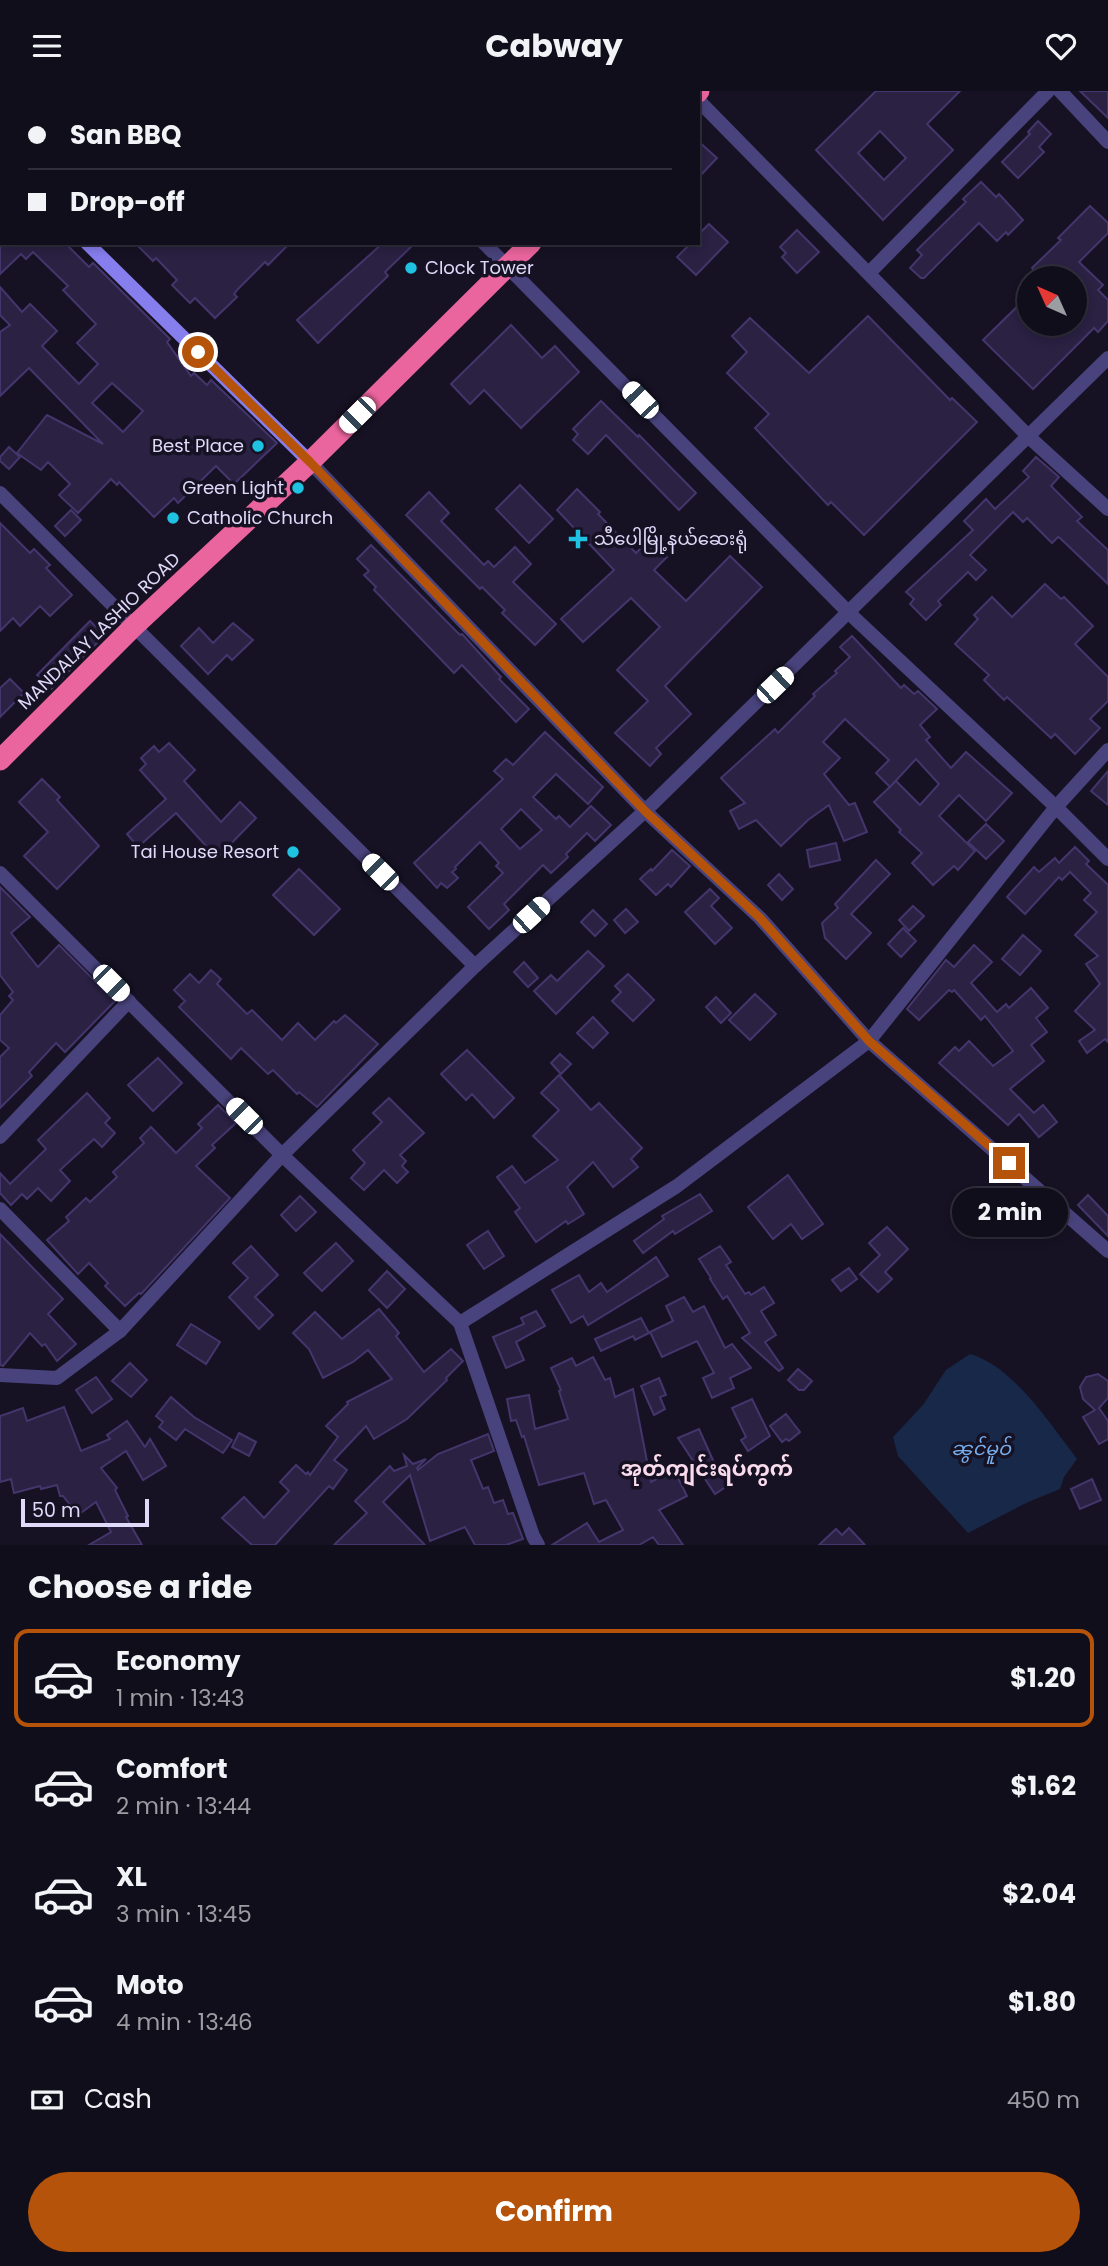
<!DOCTYPE html>
<meta charset="utf-8">
<style>
body{margin:0;font-family:Poppins,"Noto Sans Myanmar",sans-serif;background:#1e1c28;color:#f1f3f6;height:100vh;display:flex;flex-direction:column;font-size:26px;white-space:nowrap}
*{box-sizing:border-box;margin:0}
p{font-size:23px;color:#9c9ca3}
.icon{flex:none;width:38px;height:38px;fill:none;stroke:currentColor;stroke-width:2;stroke-linecap:round;stroke-linejoin:round}
.map{position:relative;height:1454px;overflow:hidden}
.panel{display:flex;flex-direction:column;background:#100e1b;flex:1}
.panel>*{flex:none}
.guide{position:absolute;left:0px;top:0px;width:700px;height:154px;box-shadow:0 4px 10px #0003,0 0 0 2px #302e3a;display:grid;align-content:center;height:154px;padding:0 28px;background:#100e1b}
.needle{width:46px;rotate:315deg}
.buttons{position:absolute;left:1017px;top:175px;display:grid;gap:14px}
.buttons a{display:grid;place-items:center;width:70px;height:70px;border-radius:50%;background:#100e1b;box-shadow:0 4px 10px #0003,0 0 0 2px #302e3a;font-size:35px}
.scale{position:absolute;left:21px;bottom:18px;width:128px;box-sizing:border-box;padding-left:7px;border:4px solid #e0dafa;border-top:0;font-size:19px;line-height:24px;white-space:nowrap;color:#e0dafa;-webkit-text-stroke:5px #161224;paint-order:stroke}
.end{position:absolute;width:32px;height:32px;margin:-16px;border:9px solid #b45309;background:#fff;box-shadow:0 0 0 4px #fff}
.from{border-radius:50%}
.bubble{position:absolute;height:49px;border-radius:24px;background:#100e1b;box-shadow:0 4px 10px #0003,0 0 0 2px #302e3a;font-size:23px;font-weight:700;line-height:49px;text-align:center}
.car{position:absolute;width:21px;height:42px;margin:-21px -10px;border-radius:9px;box-shadow:0 0 5px 2px #0007;background:linear-gradient(#fff 24%,#345 0 40%,#fff 0 76%,#345 0 86%,#fff 0)}
.guide b{display:flex;align-items:center;gap:24px;height:66px;font-size:26px}
.guide b+b{border-top:2px solid #302e3a}
.guide i{width:18px;height:18px;background:#f1f3f6}
ul{padding:0;list-style:none}
li{display:flex;align-items:center;gap:21px;height:98px;margin:0 14px 10px;padding:0 14px;border:4px solid transparent;border-radius:14px}
li div{flex:1}
li b{display:block;font-size:26px}
li em{font-style:normal;font-weight:700}
li.selected{border-color:#b45309}
li>.icon{width:63px;height:63px;stroke-width:1.5}
h2{padding:0 28px;font-size:32px;line-height:84px}
.pay{display:flex;align-items:center;gap:18px;height:77px;padding:0 28px;font-size:26px}
.pay p{margin-inline-start:auto}
.primary-button{display:flex;gap:14px;margin-top:auto;padding:14px 28px}
.primary-button a{flex:1;height:80px;border-radius:42px;background:#b45309;color:#fff;font-size:28px;font-weight:700;line-height:80px;text-align:center}
header{display:flex;justify-content:space-between;align-items:center;height:91px;padding:0 28px;background:#100e1b;font-size:32px;font-weight:700}
.map>svg:first-child{display:block}
</style>
<header><svg class="icon" aria-label="menu" viewBox="0 0 24 24"><path d="M4 6h16M4 12h16M4 18h16"/></svg>Cabway<svg class="icon" aria-label="heart" viewBox="0 0 24 24"><path d="M12 20l-8-8c-3-5 5-10 8-4 3-6 11-1 8 4z"/></svg></header>
<div class="map">
<svg width="1108" height="1454" viewBox="0 0 1108 1454">
<rect width="100%" height="100%" fill="#161224"/>
<path fill="#172848" d="M970,1263C1012,1274 1051,1334 1077,1368L1064,1386L1060,1398L1026,1412L968,1442L898,1365L893,1346L923,1314L946,1279Z"/>
<g fill="#2a2143" stroke="#44366c" stroke-width="2" fill-rule="evenodd">
<path d="M876,0H960L927,33L953,59L883,129L816,59ZM880,40L906,67L884,89L858,62Z"/>
<path d="M1080,0H1108V27Z"/>
<path d="M1038,30L1051,43L1039,56L1044,61L1018,87L1002,71L1030,43L1028,41Z"/>
<path d="M698,50L717,67L698,87Z"/>
<path d="M981,91L996,106L999,103L1023,129L1008,144L1006,141L997,150L979,132L924,187H921L910,177L922,164L917,159L966,111L963,108Z"/>
<path d="M1090,115L1108,132V142L1079,171L1103,194L1098,199L1108,209V230L1098,241L1094,237L1033,298L983,249L1029,204V233H1074V187H1042L1032,177L1061,149L1058,147Z"/>
<path d="M709,133L728,151L696,184L677,166L691,152H698V144Z"/>
<path d="M797,139L819,161L797,182L782,166L786,162L780,156Z"/>
<path d="M0,152H65L89,176L93,172L164,242L170,248L167,251L191,285L194,282L207,294L211,289L277,352L234,393L216,375L178,412L174,407L154,426L119,391L117,394L111,388L78,422L59,404L70,393L48,371L41,379L17,362L47,324L103,353L29,277L0,305V241L10,234L0,224V196L22,221L30,213L57,240L42,255L79,293L98,273L77,252L96,233L63,199L68,195L33,161L26,168L21,163L0,183ZM112,292L143,320L123,341L92,312Z"/>
<path d="M135,152H290L268,174L265,171L238,198L234,203L237,206L215,227L195,207L190,212L172,194L177,189L156,167L153,170Z"/>
<path d="M383,152H415L385,181L388,185L318,252L297,229Z"/>
<path d="M868,225L950,309L952,307L977,331L864,444L831,411L828,414L755,337L769,323L727,282L747,261L732,245L750,227L809,282Z"/>
<path d="M511,234L542,267L555,255L579,281L521,337L484,299L470,313L451,293Z"/>
<path d="M601,310L638,346L639,344L696,402L679,419L606,344L588,363L573,349L578,343L573,338Z"/>
<path d="M9,356L20,366L9,378L0,370V366Z"/>
<path d="M1036,366L1059,386L1051,395L1082,426L1077,430L1108,459V493L1060,447L1058,446L1052,452L1027,427L1023,431L1013,421L970,464L986,479L976,489L968,481L938,510L941,514L926,529L910,513L914,508L906,501L973,439L964,430L986,408L995,418L1029,386L1023,380Z"/>
<path d="M520,394L553,428L529,452L496,418Z"/>
<path d="M577,398L600,421L598,423L636,462L646,452L652,458L655,454L667,466L654,479L686,510L730,465L762,496L665,595L691,623L656,657L661,663L650,675L615,642L648,610L617,579L660,536L631,507L583,551L561,528L614,479L557,419Z"/>
<path d="M429,401L449,422L441,430L484,474L488,470L494,476L515,456L531,473L513,491L556,533L535,554L502,522L505,519L482,496L480,498L406,424Z"/>
<path d="M71,419L81,429L65,445L55,435Z"/>
<path d="M0,432L30,462L34,458L50,474L46,477L72,504L50,525L40,515L20,535L13,527L0,540Z"/>
<path d="M371,454L460,544L462,543L501,586L499,588L529,618L516,631L462,574L454,582L374,499L376,496L364,484L369,480L357,468Z"/>
<path d="M1045,493L1061,508L1064,506L1093,535L1075,553L1108,586V610L1090,628L1100,637L1075,663L1055,643L1051,647L1007,606L1004,609L984,589L989,584L955,553L978,528L974,524L992,506L1012,526Z"/>
<path d="M90,530L105,544L51,598L37,584Z"/>
<path d="M233,532L253,549L232,569L227,564L208,583L181,555L199,537L213,552Z"/>
<path d="M852,545L901,597L904,594L914,603L918,600L937,618L920,634L930,646L926,649L951,677L966,661L1012,702L986,730L959,704L939,725L975,760L958,779L954,775L933,794L912,772L922,762L899,741L901,739L874,711L896,690L920,714L939,693L916,668L890,696L876,682L889,669L845,628L823,651L840,667L824,683L849,714L855,712L867,741L844,750L829,714L808,729L781,755L756,729L739,738L730,720L745,712L721,687L775,638L778,642L815,605L813,603L837,582L835,580L850,566L840,556Z"/>
<path d="M10,588L24,602L0,626V597Z"/>
<path d="M545,641L603,696L588,713L556,683L533,706L556,728L559,725L570,736L591,715L611,734L595,750L587,742L566,763L568,766L551,782L543,774L504,813L509,819L489,838L468,816L503,782L496,775L499,772L480,751L455,776L456,778L452,781L458,787L447,797L441,792L437,797L414,772L503,688L494,680L506,668L513,674ZM521,718L542,739L520,758L501,738Z"/>
<path d="M169,652L195,679L184,690L221,731L240,711L256,727L217,767L176,722L138,756L127,743L166,708L140,679L146,673L141,667L154,655L159,661Z"/>
<path d="M1108,680V714L1091,700Z"/>
<path d="M42,688L60,706L57,709L99,755L57,798L24,765L48,741L19,711Z"/>
<path d="M986,733L1004,750L986,768L968,751Z"/>
<path d="M836,752L840,769L810,776L807,759Z"/>
<path d="M1075,756L1089,770L1086,773L1108,794V951L1105,948L1087,962L1079,950L1095,939L1075,920L1100,893L1086,873L1098,865L1075,844L1097,821L1084,809L1091,802L1070,781L1062,789L1059,786L1025,823L1007,806L1034,776L1039,781L1055,767L1059,772Z"/>
<path d="M672,759L690,775L671,796L668,793L656,804L640,788L651,778L652,780Z"/>
<path d="M876,769L890,783L851,823L871,842L846,868L825,847L822,832L838,817L835,813Z"/>
<path d="M299,778L340,818L314,844L273,804Z"/>
<path d="M779,783L793,798L782,809L768,794Z"/>
<path d="M0,796L30,826L11,842L38,876L59,854L115,910L65,961L56,952L29,981L32,985L0,1017V966L9,957L0,949V924L13,909L9,905L13,901L0,884Z"/>
<path d="M710,798L719,807L711,815L732,837L715,853L685,821Z"/>
<path d="M913,815L924,825L909,840L899,829Z"/>
<path d="M626,818L638,831L625,842L614,829Z"/>
<path d="M593,819L607,833L595,845L581,831Z"/>
<path d="M903,837L916,850L901,866L888,853Z"/>
<path d="M1023,844L1041,860L1020,884L1002,868Z"/>
<path d="M974,854L992,871L971,892L997,921L1006,913L1009,917L1031,897L1048,917L1036,927L1047,941L1031,954L1044,970L1010,998L1034,1022L1043,1014L1057,1031L1039,1046L1019,1023L1008,1034L939,972L955,956L959,960L969,950L993,975L1013,960L985,925L981,929L954,899L952,901L949,899L919,929L907,918L946,869L954,876Z"/>
<path d="M588,860L604,875L556,923L534,900L551,884L557,890Z"/>
<path d="M524,871L538,887L528,896L514,881Z"/>
<path d="M211,879L221,888L217,893L247,923L252,919L282,949L298,932L315,949L334,930L336,932L345,924L378,953L317,1016L299,1001L297,1003L273,979L268,983L241,957L231,968L179,916L185,910L174,899L190,883L199,892Z"/>
<path d="M628,883L654,909L633,930L612,910L621,901L615,895Z"/>
<path d="M755,903L776,923L750,949L729,929Z"/>
<path d="M716,906L731,922L721,932L706,916Z"/>
<path d="M593,926L608,942L593,957L577,942Z"/>
<path d="M467,959L514,1007L494,1027L472,1003L466,1009L441,983Z"/>
<path d="M560,963L571,973L561,983L551,972Z"/>
<path d="M158,967L182,992L153,1020L128,994Z"/>
<path d="M559,984L591,1019L599,1012L642,1057L631,1068L638,1076L613,1096L593,1071L567,1096L584,1123L568,1133L566,1130L536,1151L515,1121L520,1117L497,1086L512,1075L525,1092L558,1069L533,1045L559,1019L541,1002Z"/>
<path d="M87,1002L110,1027L105,1032L115,1042L102,1056L94,1048L60,1079L70,1090L51,1110L38,1097L27,1108L22,1103L11,1114L0,1102V1082L10,1093L46,1058L38,1049Z"/>
<path d="M389,1007L424,1042L400,1064L406,1070L402,1075L408,1081L397,1092L384,1079L364,1099L351,1087L365,1072L353,1059L382,1031L373,1022Z"/>
<path d="M218,1014L236,1032L212,1054L215,1057L196,1075L230,1107L141,1203L139,1202L125,1215L105,1195L108,1192L89,1172L78,1183L47,1149L69,1130L66,1126L86,1107L90,1111L117,1086L113,1081L144,1052L140,1047L151,1036L176,1062L202,1037L198,1033Z"/>
<path d="M788,1084L823,1133L802,1148L791,1133L773,1148L748,1116Z"/>
<path d="M700,1103L712,1120L675,1143L673,1140L643,1162L634,1150L664,1128L662,1125Z"/>
<path d="M1088,1104L1108,1125V1145L1078,1114Z"/>
<path d="M300,1105L316,1121L296,1140L281,1124Z"/>
<path d="M887,1136L908,1158L885,1181L892,1188L878,1201L860,1183L880,1164L869,1152Z"/>
<path d="M488,1140L504,1165L484,1178L467,1154Z"/>
<path d="M0,1143L63,1208L48,1223L76,1253L57,1270L45,1253L42,1255L30,1242L3,1275L0,1274Z"/>
<path d="M336,1152L353,1170L322,1200L304,1182Z"/>
<path d="M251,1155L278,1184L255,1206L273,1224L259,1238L229,1206L248,1187L233,1172Z"/>
<path d="M720,1155L731,1171L726,1174L745,1203L749,1201L751,1204L764,1196L774,1212L761,1220L776,1244L765,1251L783,1277L779,1280L742,1247L750,1242L727,1205L723,1208L710,1188L711,1187L699,1168Z"/>
<path d="M656,1166L668,1185L588,1234L583,1225L571,1232L552,1199L579,1184L589,1201L601,1192L607,1201Z"/>
<path d="M849,1177L857,1188L841,1200L832,1189Z"/>
<path d="M387,1180L405,1198L387,1217L369,1199Z"/>
<path d="M684,1206L693,1221L704,1215L725,1257L732,1253L751,1277L730,1287L734,1297L712,1307L703,1287L714,1282L697,1250L662,1266L650,1241L673,1230L666,1215Z"/>
<path d="M379,1218L399,1242L396,1245L424,1281L451,1258L463,1270L446,1287L447,1289L407,1328L374,1348L366,1335L334,1369L347,1379L333,1398L329,1395L275,1454H252L222,1427L244,1406L264,1427L289,1400L280,1391L296,1374L306,1383L308,1381L310,1384L338,1346L326,1335L348,1313L347,1311L392,1288L368,1259L353,1271L323,1287L309,1258L293,1242L315,1221L342,1248Z"/>
<path d="M536,1220L545,1235L516,1251L524,1269L506,1277L493,1246L524,1233L521,1227Z"/>
<path d="M641,1227L649,1242L635,1249L633,1245L601,1260L595,1248Z"/>
<path d="M191,1233L220,1251L206,1273L177,1254Z"/>
<path d="M593,1266L605,1289L610,1287L615,1306L633,1298L651,1391L674,1379L687,1405L659,1419L683,1454H659L653,1446L639,1454H552L587,1432L599,1451L623,1439L606,1409L594,1413L584,1382L539,1394L524,1345L522,1346L516,1329L511,1330L507,1308L529,1304L535,1338L568,1328L559,1300L561,1299L551,1277L572,1267L576,1275Z"/>
<path d="M130,1272L147,1289L131,1306L112,1290Z"/>
<path d="M798,1278L812,1290L804,1299H799L788,1289Z"/>
<path d="M1098,1283L1108,1290V1307L1099,1317L1108,1330V1348L1099,1353L1083,1326L1095,1319L1083,1308L1080,1296L1086,1286Z"/>
<path d="M96,1286L112,1308L92,1322L76,1299Z"/>
<path d="M659,1287L666,1304L660,1306L665,1318L654,1324L641,1295Z"/>
<path d="M171,1306L194,1326L232,1349L223,1362L185,1338L176,1349L159,1336L163,1331L156,1325Z"/>
<path d="M752,1308L770,1345L748,1360L741,1349L746,1346L732,1317Z"/>
<path d="M64,1316L81,1360L110,1348L107,1344L127,1330L145,1356L150,1348L166,1375L143,1389L126,1360L101,1377L117,1397L115,1399L128,1425L126,1426L142,1454H89L111,1441L96,1411L78,1424L63,1405H60L57,1394L41,1398L40,1395L14,1402L11,1388L0,1391V1325L23,1317L27,1330Z"/>
<path d="M786,1323L800,1341L789,1350L786,1348L782,1351L770,1335Z"/>
<path d="M699,1338L717,1378L722,1375L733,1391L715,1403L678,1347Z"/>
<path d="M239,1342L256,1351L249,1365L232,1356Z"/>
<path d="M488,1343L494,1360L471,1369L483,1398L488,1396L494,1412L503,1409L508,1423L513,1422L523,1448L506,1454H475L465,1436L430,1450L410,1384L383,1411L425,1454H334L367,1422L355,1410L390,1375L394,1380L407,1375L404,1364L413,1373L426,1368L417,1377L418,1379L438,1363Z"/>
<path d="M1092,1388L1101,1409L1080,1418L1071,1398Z"/>
<path d="M849,1437L865,1454H819L836,1438L842,1444Z"/>
</g>
<g fill="none" stroke-linecap="round" stroke-linejoin="round">
<g stroke="#49437d" stroke-width="14">
<path d="M331,0L333,2"/>
<path d="M1060,0L1108,51"/>
<path d="M698,9L1029,346L1108,418"/>
<path d="M484,152L849,522L1056,716L1108,768"/>
<path d="M869,182L1048,0"/>
<path d="M310,371L645,720L760,827L869,950L1108,1160"/>
<path d="M0,402L475,875"/>
<path d="M0,782L282,1064L460,1232L533,1445L538,1454"/>
<path d="M0,1046L129,910"/>
<path d="M0,1118L120,1240"/>
<path d="M460,1232L677,1095L869,950L1056,716L1108,659"/>
<path d="M0,1284L57,1287L120,1240L282,1064L475,875L645,720L1108,267"/>
</g>
<g stroke="#877eee" stroke-width="14">
<path d="M0,67L2,68"/>
<path d="M87,152L310,371"/>
</g>
<g stroke="#ea659d" stroke-width="21">
<path d="M697,2L699,0"/>
<path d="M0,669L133,536L310,371L531,152"/>
</g>
</g>
<g fill="none" stroke-linecap="round" stroke-linejoin="round">
<path stroke="#b45309" stroke-width="9" d="M198,261L310,371L645,720L760,827L869,950L1009,1072"/>
</g>
<g fill="#1fc2e1" stroke="#161224" stroke-width="2.5">
<circle cx="411" cy="177" r="7"/>
<circle cx="258" cy="355" r="7"/>
<circle cx="298" cy="397" r="7"/>
<circle cx="173" cy="427" r="7"/>
<path d="M574.5 437.5h7v7h7v7h-7v7h-7v-7h-7v-7h7z"/>
<circle cx="293" cy="761" r="7"/>
</g>
<g text-anchor="middle" stroke-width="7" stroke-linejoin="round" paint-order="stroke">
<g font-size="18" fill="#e0dafa" stroke="#161224" text-anchor="start">
<text x="425" y="183">Clock Tower</text>
<text x="244" y="361" text-anchor="end">Best Place</text>
<text x="284" y="403" text-anchor="end">Green Light</text>
<text x="187" y="433">Catholic Church</text>
<text x="594" y="454">သီပေါမြို့နယ်ဆေးရုံ</text>
<text x="279" y="767" text-anchor="end">Tai House Resort</text>
</g>
<g font-size="18" fill="#e0dafa" stroke="#161224">
<text transform="translate(99 540) rotate(-44)" y="6">MANDALAY LASHIO ROAD</text>
</g>
<g font-size="19" font-style="italic" fill="#76aeed" stroke="#161224">
<text x="981" y="1364">ၼွင်မူဝ်</text>
</g>
<g font-size="21" font-weight="bold" fill="#fadced" stroke="#161224">
<text x="707" y="1385">အုတ်ကျင်းရပ်ကွက်</text>
</g>
</g>
</svg>
<div class="buttons">
<a><svg class="needle" viewBox="-14 -14 28 28"><path d="M0-13l5 13h-10z" fill="#e53935"/><path d="M0 13l5-13h-10z" fill="#9c9ca3"/></svg></a>
</div>
<div class="scale">50 m</div>
<i class="end from" style="left:198px;top:261px"></i>
<i class="end" style="left:1009px;top:1072px"></i>
<div class="bubble" style="left:952px;top:1097px;width:116px">2 min</div>
<i class="car" style="left:640px;top:309px;rotate:316deg"></i>
<i class="car" style="left:357px;top:324px;rotate:225deg"></i>
<i class="car" style="left:775px;top:594px;rotate:46deg"></i>
<i class="car" style="left:380px;top:781px;rotate:315deg"></i>
<i class="car" style="left:531px;top:824px;rotate:47deg"></i>
<i class="car" style="left:111px;top:892px;rotate:135deg"></i>
<i class="car" style="left:244px;top:1025px;rotate:315deg"></i>
<div class="guide">
<b><i class="from"></i>San BBQ</b>
<b><i></i>Drop-off</b>
</div>
</div>
<section class="panel">
<h2>Choose a ride</h2>
<ul>
<li class="selected"><svg class="icon" aria-label="car" viewBox="0 0 24 24"><path d="M5 17H2v-5l4-1 3-4h7l3 4 3 1v5h-3M9 17h6M6 11h13"/><circle cx="7" cy="17" r="2"/><circle cx="17" cy="17" r="2"/></svg><div><b>Economy</b><p>1 min · 13:43</p></div><em>$1.20</em></li>
<li><svg class="icon" aria-label="car" viewBox="0 0 24 24"><path d="M5 17H2v-5l4-1 3-4h7l3 4 3 1v5h-3M9 17h6M6 11h13"/><circle cx="7" cy="17" r="2"/><circle cx="17" cy="17" r="2"/></svg><div><b>Comfort</b><p>2 min · 13:44</p></div><em>$1.62</em></li>
<li><svg class="icon" aria-label="car" viewBox="0 0 24 24"><path d="M5 17H2v-5l4-1 3-4h7l3 4 3 1v5h-3M9 17h6M6 11h13"/><circle cx="7" cy="17" r="2"/><circle cx="17" cy="17" r="2"/></svg><div><b>XL</b><p>3 min · 13:45</p></div><em>$2.04</em></li>
<li><svg class="icon" aria-label="car" viewBox="0 0 24 24"><path d="M5 17H2v-5l4-1 3-4h7l3 4 3 1v5h-3M9 17h6M6 11h13"/><circle cx="7" cy="17" r="2"/><circle cx="17" cy="17" r="2"/></svg><div><b>Moto</b><p>4 min · 13:46</p></div><em>$1.80</em></li>
</ul>
<div class="pay"><svg class="icon" aria-label="cash" viewBox="0 0 24 24"><path d="M3 7h18v10H3z"/><circle cx="12" cy="12" r="2"/></svg>Cash<p>450 m</p></div>
<div class="primary-button"><a>Confirm</a></div>
</section>
